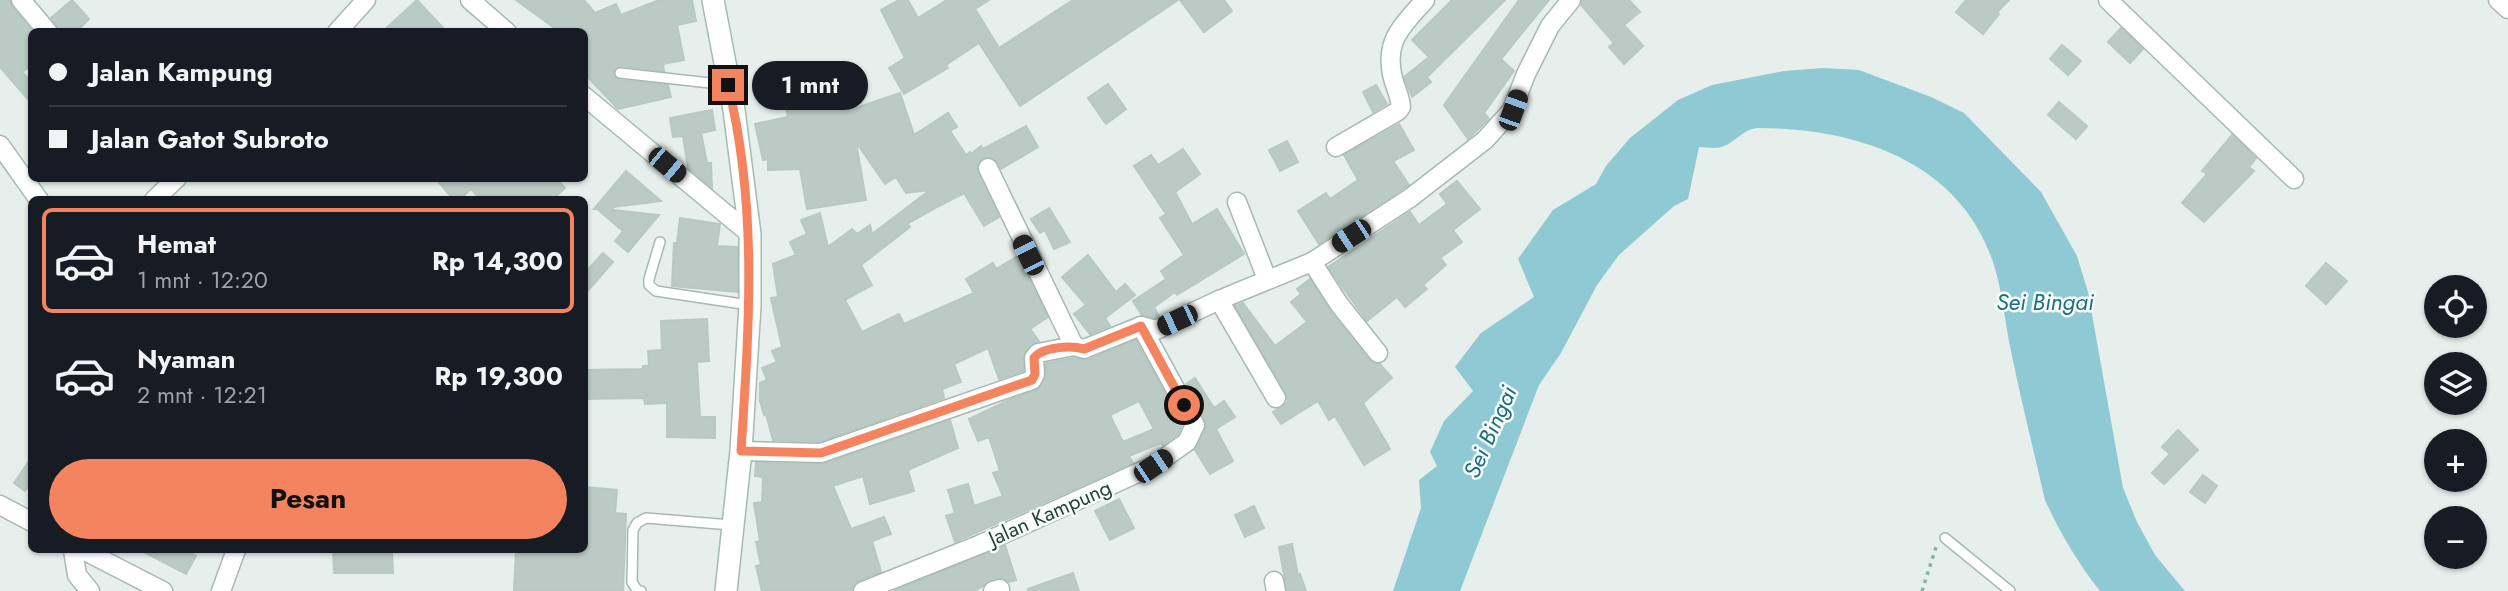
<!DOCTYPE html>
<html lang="id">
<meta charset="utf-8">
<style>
body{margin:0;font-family:Jost,sans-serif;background:#242831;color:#f1f3f6;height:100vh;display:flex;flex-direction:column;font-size:26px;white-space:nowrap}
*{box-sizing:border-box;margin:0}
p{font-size:23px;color:#9ea1a6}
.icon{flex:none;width:38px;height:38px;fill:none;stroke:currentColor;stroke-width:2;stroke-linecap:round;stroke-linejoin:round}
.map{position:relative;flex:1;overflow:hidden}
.side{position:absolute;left:28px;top:196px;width:560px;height:357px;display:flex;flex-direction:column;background:#171b24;border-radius:10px;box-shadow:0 2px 5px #0004}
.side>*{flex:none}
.hud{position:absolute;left:28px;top:28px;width:560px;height:154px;border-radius:10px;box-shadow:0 2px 5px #0004;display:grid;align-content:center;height:154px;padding:0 21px;background:#171b24}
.fabs{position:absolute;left:2424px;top:275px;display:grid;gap:14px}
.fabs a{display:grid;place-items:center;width:63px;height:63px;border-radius:50%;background:#171b24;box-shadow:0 2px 5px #0004;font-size:35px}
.end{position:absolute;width:32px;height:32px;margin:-16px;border:9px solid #f4845f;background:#111;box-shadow:0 0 0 4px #111}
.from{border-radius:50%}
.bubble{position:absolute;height:49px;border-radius:24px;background:#171b24;box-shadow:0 2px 5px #0004;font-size:23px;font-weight:700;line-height:49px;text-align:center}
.car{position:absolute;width:21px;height:42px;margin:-21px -10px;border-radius:9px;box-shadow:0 0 5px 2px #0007;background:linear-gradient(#222 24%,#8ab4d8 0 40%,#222 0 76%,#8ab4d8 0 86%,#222 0)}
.hud b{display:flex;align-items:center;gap:24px;height:66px;font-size:26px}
.hud b+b{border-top:2px solid #363941}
.hud i{width:18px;height:18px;background:#f1f3f6}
ul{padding:12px 0 0;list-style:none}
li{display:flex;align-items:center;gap:21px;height:105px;margin:0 14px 10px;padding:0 7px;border:4px solid transparent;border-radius:10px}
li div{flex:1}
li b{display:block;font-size:26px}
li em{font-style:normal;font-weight:700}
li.active{border-color:#f4845f}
li>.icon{width:63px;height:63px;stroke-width:1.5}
.cta{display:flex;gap:14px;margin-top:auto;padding:14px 21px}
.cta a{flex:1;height:80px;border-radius:42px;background:#f4845f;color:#111;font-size:28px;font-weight:700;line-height:80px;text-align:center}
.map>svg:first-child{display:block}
</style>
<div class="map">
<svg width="2508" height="591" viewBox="0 0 2508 591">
<rect width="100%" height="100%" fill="#e6efeb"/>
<path fill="#8ec9d4" d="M1823,68L1859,70L1931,97L1964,113L2041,192L2077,256L2088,292L2123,488L2137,522L2155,555L2185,591H2100C2078,563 2060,533 2045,500C2034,452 2022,404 2012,356C2005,325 2003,292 1993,262C1959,161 1856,128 1758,128C1744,128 1734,144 1721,147C1715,149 1706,147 1699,147L1688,199L1674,206L1619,255L1597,285L1561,353L1539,385L1460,591H1393L1421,508L1419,480L1437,466L1430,452L1444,421L1473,391L1455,367L1481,333L1534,297L1518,259L1553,210L1596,184L1606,166L1630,138L1678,100L1712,85L1784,71Z"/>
<g fill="#bbcac4" stroke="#b8c9c2" stroke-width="2" fill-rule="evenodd">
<path d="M0,0H10L12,7L33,32L32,65L22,72L32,83V104L0,67Z"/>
<path d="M72,0L89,19L76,32H60L51,18Z"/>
<path d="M417,0L447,32H382Z"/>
<path d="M516,0H584L595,13L616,4L621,15L659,0H692L696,21L677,25L684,60L663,64L664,71L621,66L613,72L614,76L619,80L668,85L671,97L618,109L584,73V32H556L553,27Z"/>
<path d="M899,0H908L918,18L947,0H989L975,9L999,48L1073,0H1178L1020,106L979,43L946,65L948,68L904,94L889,68L905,58L881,10Z"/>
<path d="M1180,0H1224L1232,11L1204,32Z"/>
<path d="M1452,0H1505L1427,77L1431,82L1412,97L1404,77L1429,57L1412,40Z"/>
<path d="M1519,0H1549L1501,59L1514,71L1484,113L1489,119L1468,139L1444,105Z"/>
<path d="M1582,0H1629L1640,12L1624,25L1643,46L1624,64L1609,47L1614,43L1581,5Z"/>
<path d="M1966,0H2009L1997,12L1999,14L1983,34L1956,12Z"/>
<path d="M2121,28L2143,49L2130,63L2108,42Z"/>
<path d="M2062,45L2081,61L2068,75L2050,59Z"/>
<path d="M1108,84L1126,109L1106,124L1088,98Z"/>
<path d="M1376,85L1387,104L1373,112L1363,92Z"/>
<path d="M803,86L808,108L844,94L850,110L900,93L914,135L948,113L957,127L950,131L966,155L970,152L971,154L981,146L983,149L1026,126L1038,147L1001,169L995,159L990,157L982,158L977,166L999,217L984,226L964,193L939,206L907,224L910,227L861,265L872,285L845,300L862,332L899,314L904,324L974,293L966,279L993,263L996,269L1018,256L1048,317L1030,329L1039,341L1030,345L1025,352L1023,371L999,379L988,348L954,364L961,382L942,389L944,398L819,442L773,440L766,414L764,415L760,401V383L767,380L762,368L777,362L772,351L782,347L771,298L778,297L773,264L796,255L790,242L807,234L801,220L820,213L828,247L852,229L857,234L870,225L872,234L930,190L906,193L896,177L885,184L856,142L866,200L807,209L800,169L768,170V159L763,160L755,124L788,117L782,90Z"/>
<path d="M2059,102L2087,126L2076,139L2048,115Z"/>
<path d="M712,110L715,130L701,133L707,163H711L712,188L688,168L683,136L673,137L670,118Z"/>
<path d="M1399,124L1414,150L1393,161L1409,185L1319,244L1298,211L1326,193L1330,199L1358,180L1344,155Z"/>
<path d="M2232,135L2256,158L2249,167L2254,171L2204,222L2182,203L2207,174L2202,171Z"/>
<path d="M1287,141L1298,162L1280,171L1269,150Z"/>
<path d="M1183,149L1200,174L1175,192L1192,224L1217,209L1244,254L1177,295L1175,292L1154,307L1159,316L1155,318L1142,315L1133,301L1166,279L1161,271L1184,255L1160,218L1166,214L1134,166L1151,155L1158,165Z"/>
<path d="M626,171L661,201L613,207V210L659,215L628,252L615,241L623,231L597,209H594Z"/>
<path d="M435,178H556L565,188L552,200H481L471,189L459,200H454Z"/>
<path d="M1457,181L1480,209L1453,230L1462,242L1440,258L1446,265L1423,285L1427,289L1405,307L1397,297L1367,321L1328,267L1410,212L1419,225L1447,204L1440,194Z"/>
<path d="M1049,208L1070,242L1054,249L1045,230L1040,233L1031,219Z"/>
<path d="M680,218L720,224L717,246L737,247V292L672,286L674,243H677Z"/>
<path d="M603,253L613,262L584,295V274Z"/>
<path d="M1088,255L1116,292L1125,284L1135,295L1105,318L1110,326L1090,334L1074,314L1086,305L1062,277Z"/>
<path d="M2326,263L2347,281L2326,304L2306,286Z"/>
<path d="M1310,279L1330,311L1369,360L1380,364L1392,378L1363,403L1390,449L1364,465L1335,416L1329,420L1318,401L1281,424L1273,412L1288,402L1286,393L1235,306L1243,303L1275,346L1307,322L1291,302L1301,294L1297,289Z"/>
<path d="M707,319L709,361L697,362L700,417H715V438L667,437V403L645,404L644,398L584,399V370L643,369V366H649L648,351L662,350L661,321Z"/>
<path d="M1136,340L1182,425L1178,434L1163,445L1161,443L1129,456L1133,463L955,542L946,516L955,513L948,490L968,484L974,506L1003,496L993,473L1000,471L989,437L978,441L969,419L1007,401L1037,390L1045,378L1046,363L1073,358L1088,360ZM1139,401L1154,429L1123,442L1110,415Z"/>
<path d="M1195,378L1214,408L1224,401L1235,417L1216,429L1233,461L1210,474L1195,450L1206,425L1186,384Z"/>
<path d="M950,420L958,448L908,470L914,491L870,504L863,476L833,486L851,529L884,517L891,534L872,541L881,572L858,581L854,585L852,591H762L756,566L761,565L756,542L760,541L754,503L762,502L763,477L755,476L756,463L824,464Z"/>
<path d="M2178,430L2198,450L2164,484L2152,473L2170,454L2162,447Z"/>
<path d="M32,457V481L25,491L14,483Z"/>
<path d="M2203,475L2217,486L2205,503L2190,492Z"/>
<path d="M584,487L617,490L615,513L626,514L623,591H514L516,550H584Z"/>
<path d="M1119,499L1134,528L1110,540L1095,511Z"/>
<path d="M1254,506L1264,528L1245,537L1235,515Z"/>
<path d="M1292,544L1298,575L1300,574L1306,591H1287L1279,547Z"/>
<path d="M1005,545L1016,580L1009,582L1003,578H997L974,591H894Z"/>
<path d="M140,550H184L196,556L186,574Z"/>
<path d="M333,550H392L393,573H334Z"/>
<path d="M1073,573L1079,591H1028V589Z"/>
</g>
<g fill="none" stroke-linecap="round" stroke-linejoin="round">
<g stroke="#a8b8b2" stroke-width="12">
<g id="service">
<path d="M620,73L728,85"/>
<path d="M660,242L649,279V285L656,291L749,305"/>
<path d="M1945,538L2010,591"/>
<path d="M641,591L637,590L632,582L633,530L637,523L646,518L731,525"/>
</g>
</g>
<g stroke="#a8b8b2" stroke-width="21">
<g id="minor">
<path d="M21,0L48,32"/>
<path d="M470,0L507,32"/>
<path d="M2108,0L2294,179"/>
<path d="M2498,0L2508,9"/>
<path d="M337,32L366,0"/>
<path d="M584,96L750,234"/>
<path d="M0,145L39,200"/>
<path d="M1336,147L1398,111L1401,107C1400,95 1394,85 1392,74C1385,39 1404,24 1425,0"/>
<path d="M988,168L1074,346"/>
<path d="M154,200L177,178"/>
<path d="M1237,202L1267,279"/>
<path d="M1312,262L1339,304L1378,353"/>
<path d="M1219,300L1276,398"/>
<path d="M741,451L821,453L1032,380L1035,374L1034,358L1038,353L1074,346L1084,349L1141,326L1156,330L1219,300L1312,262L1410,198L1485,140L1512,110L1526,74L1550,26L1571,0"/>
<path d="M0,505L32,522"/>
<path d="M73,550L77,575L90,591"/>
<path d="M83,550L163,591"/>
<path d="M1274,581L1276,591"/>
<path d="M221,591L236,550"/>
<path d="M863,591L981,544L1153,466L1187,442L1195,425L1141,326"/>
<path d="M993,591L1000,589"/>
</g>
</g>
<g stroke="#a4bbb3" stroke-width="24">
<path id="secondary" d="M713,0L734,110L750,234V305L741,451L726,591"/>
</g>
<path stroke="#86b3a5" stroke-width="3.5" stroke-dasharray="3.5 5" stroke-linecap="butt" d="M1922,591L1936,547"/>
<use href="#service" stroke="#fff" stroke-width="9"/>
<use href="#minor" stroke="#fff" stroke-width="18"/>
<use href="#secondary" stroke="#fff" stroke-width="21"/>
</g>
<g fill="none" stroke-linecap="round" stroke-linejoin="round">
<path stroke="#f4845f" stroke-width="9" d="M728,85C758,206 749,328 741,451L821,453L1032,380L1035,374L1034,358C1042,347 1071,345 1084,349L1141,326L1184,405"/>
</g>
<g text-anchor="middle" stroke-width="5" stroke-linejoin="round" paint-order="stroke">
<g font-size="21" fill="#24423a" stroke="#f7fbf9">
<text transform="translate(1050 513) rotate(-24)" y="7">Jalan Kampung</text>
</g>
<g font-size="23" font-style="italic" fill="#1c6f80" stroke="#f7fbf9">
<text x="2045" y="310">Sei Bingai</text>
<text transform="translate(1490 432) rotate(-66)" y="8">Sei Bingai</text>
</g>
</g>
</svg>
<div class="fabs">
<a><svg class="icon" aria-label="locate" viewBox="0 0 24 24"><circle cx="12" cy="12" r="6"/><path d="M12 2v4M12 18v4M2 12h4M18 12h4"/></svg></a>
<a><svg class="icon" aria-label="layers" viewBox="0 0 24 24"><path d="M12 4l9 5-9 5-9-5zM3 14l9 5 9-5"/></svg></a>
<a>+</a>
<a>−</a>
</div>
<i class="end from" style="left:1184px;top:405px"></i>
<i class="end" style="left:728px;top:85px"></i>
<div class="bubble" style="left:752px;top:61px;width:116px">1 mnt</div>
<i class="car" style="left:1513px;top:110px;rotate:20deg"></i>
<i class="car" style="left:667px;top:165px;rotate:130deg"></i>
<i class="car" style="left:1351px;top:236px;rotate:237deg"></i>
<i class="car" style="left:1028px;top:255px;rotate:334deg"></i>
<i class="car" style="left:1177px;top:320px;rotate:245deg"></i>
<i class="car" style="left:1153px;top:466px;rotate:56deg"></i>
<div class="hud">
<b><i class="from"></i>Jalan Kampung</b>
<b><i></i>Jalan Gatot Subroto</b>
</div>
<section class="side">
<ul>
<li class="active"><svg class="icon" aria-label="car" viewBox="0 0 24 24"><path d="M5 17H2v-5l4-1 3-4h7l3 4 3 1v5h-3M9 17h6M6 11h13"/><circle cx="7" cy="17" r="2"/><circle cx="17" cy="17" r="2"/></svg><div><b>Hemat</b><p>1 mnt · 12:20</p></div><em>Rp 14,300</em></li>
<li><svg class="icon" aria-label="car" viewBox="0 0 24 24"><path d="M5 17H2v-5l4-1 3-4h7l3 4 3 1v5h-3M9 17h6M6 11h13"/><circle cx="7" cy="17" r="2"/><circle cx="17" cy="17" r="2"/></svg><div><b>Nyaman</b><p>2 mnt · 12:21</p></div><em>Rp 19,300</em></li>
</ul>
<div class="cta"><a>Pesan</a></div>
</section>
</div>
